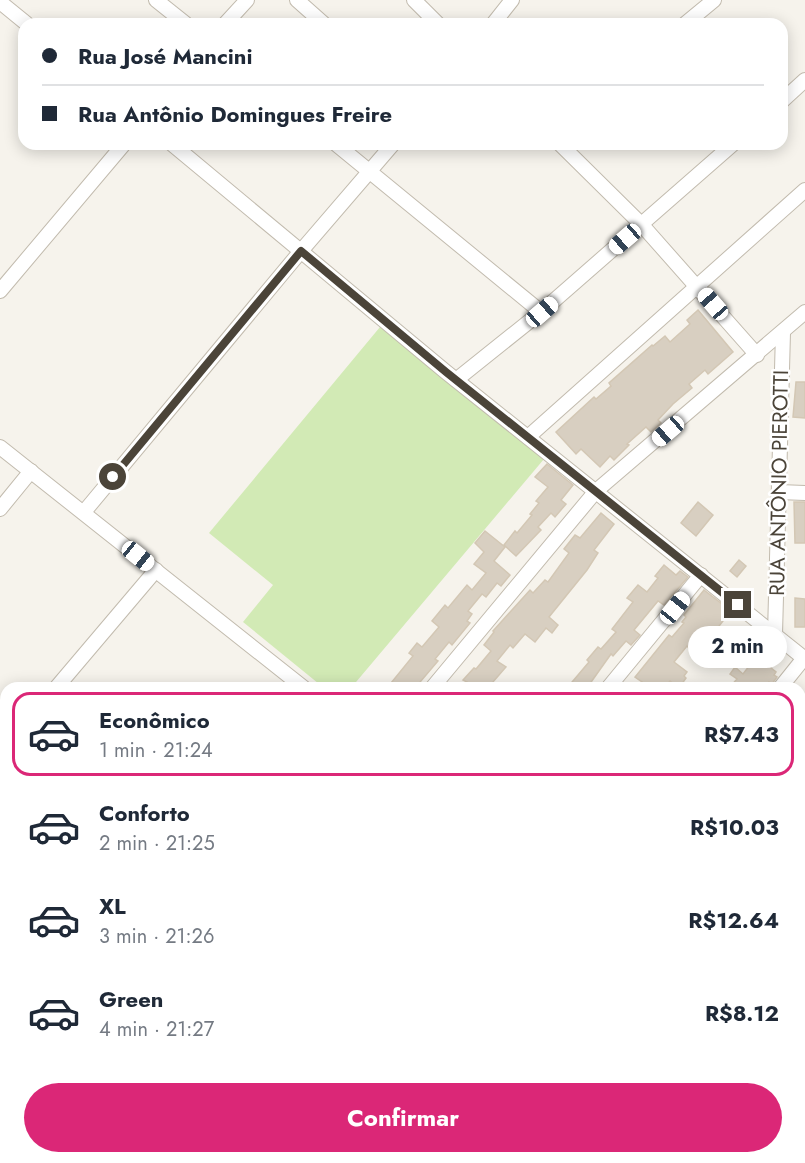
<!DOCTYPE html>
<html lang="pt">
<meta charset="utf-8">
<style>
body{margin:0;font-family:Jost,sans-serif;background:#f6f6f7;color:#1f2937;height:100vh;display:flex;flex-direction:column;font-size:22px;white-space:nowrap}
*{box-sizing:border-box;margin:0}
p{font-size:20px;color:#747a83}
.icon{flex:none;width:33px;height:33px;fill:none;stroke:currentColor;stroke-width:2;stroke-linecap:round;stroke-linejoin:round}
.map{position:relative;flex:1;overflow:hidden}
.sheet{position:absolute;left:0px;top:682px;width:806px;height:482px;display:flex;flex-direction:column;background:#fff;border-radius:18px 18px 0 0;box-shadow:0 3px 15px #0003}
.sheet>*{flex:none}
.hud{position:absolute;left:18px;top:18px;width:770px;height:132px;border-radius:18px;box-shadow:0 3px 15px #0003;display:grid;align-content:center;height:132px;padding:0 24px;background:#fff}
.end{position:absolute;width:27px;height:27px;margin:-14px;border:8px solid #4b4439;background:#fff;box-shadow:0 0 0 3px #fff}
.from{border-radius:50%}
.bubble{position:absolute;height:42px;border-radius:21px;background:#fff;box-shadow:0 3px 15px #0003;font-size:20px;font-weight:700;line-height:42px;text-align:center}
.car{position:absolute;width:18px;height:36px;margin:-18px -9px;border-radius:8px;box-shadow:0 0 4px 2px #0007;background:linear-gradient(#fff 24%,#345 0 40%,#fff 0 76%,#345 0 86%,#fff 0)}
.hud b{display:flex;align-items:center;gap:21px;height:57px;font-size:22px}
.hud b+b{border-top:2px solid #e0e1e3}
.hud i{width:15px;height:15px;background:#1f2937}
ul{padding:10px 0 0;list-style:none}
li{display:flex;align-items:center;gap:18px;height:84px;margin:0 12px 9px;padding:0 12px;border:3px solid transparent;border-radius:18px}
li div{flex:1}
li b{display:block;font-size:22px}
li em{font-style:normal;font-weight:700}
li.active{border-color:#db2777}
li>.icon{width:54px;height:54px;stroke-width:1.5}
.button{display:flex;gap:12px;margin-top:auto;padding:12px 24px}
.button a{flex:1;height:69px;border-radius:36px;background:#db2777;color:#fff;font-size:24px;font-weight:700;line-height:69px;text-align:center}
.map>svg:first-child{display:block}
</style>
<div class="map">
<svg width="805" height="1163" viewBox="0 0 805 1163">
<rect width="100%" height="100%" fill="#f6f3ec"/>
<path fill="#eae5da" d="M805,876V1098L800,1099V883Z"/>
<g fill="#e6e2dd">
<path d="M0,727L6,733V968L0,966Z"/>
<path d="M6,1007V1055L0,1053V1027Z"/>
<path d="M0,1076L6,1078V1158H262L278,1163H0Z"/>
</g>
<g fill="#d2eab5">
<path d="M380,327L544,459L351,688H324L243,622L273,585L209,533Z"/>
<path d="M356,1158H715L711,1163H372Z"/>
</g>
<g fill="#d8cfc1" stroke="#d3c7b4" stroke-width="1.5">
<path d="M698,310L733,352L708,374L705,370L689,384L692,388L673,404L658,420L661,423L651,432L646,427L627,444L629,445L614,460L610,456L600,467L581,449L576,454L556,432L594,397L596,399L611,386L609,383L652,345L653,346L665,336L670,342L690,324L687,320Z"/>
<path d="M796,382H805V418L793,417Z"/>
<path d="M547,464L573,485L561,500L566,504L555,517L551,513L538,527L541,530L516,556L504,545L515,531L517,533L532,515L530,514L539,503L536,501L548,487L535,477Z"/>
<path d="M698,502L713,515L696,536L681,523Z"/>
<path d="M794,502H805V543H795Z"/>
<path d="M601,513L614,524L594,550L598,553L587,570L549,617L558,625L552,633L546,628L535,642L525,634L513,648L510,645L497,661L506,667L492,683L499,688H462L467,682L463,680L474,668L476,669L491,651L484,645L494,632L493,631L530,590L533,593L545,580L548,582L569,553L564,549L575,535L580,538Z"/>
<path d="M485,531L505,547L494,561L510,575L501,586L497,583L486,597L482,594L468,611L472,614L467,621L470,623L452,645L449,642L435,659L438,661L415,688L410,684L407,688H387L413,656L409,653L417,643L422,647L439,627L432,621L445,605L448,608L467,585L472,590L486,573L474,564L484,552L475,543Z"/>
<path d="M739,560L746,566L737,577L730,571Z"/>
<path d="M664,565L676,575L680,571L688,577L664,605L658,601L634,630L640,635L631,645L626,641L613,656L611,654L589,685L587,684L583,688H567L589,662L587,660L598,647L601,649L616,632L612,629L633,602L627,598L638,585L647,592L658,578L655,576Z"/>
<path d="M704,590L731,611L708,640L700,634L689,648L687,646L674,662L687,672L684,676L686,678L679,688L670,681L664,688H637L642,682L635,677L669,635L672,637L684,623L682,622L686,617L684,615Z"/>
<path d="M795,598L805,599V627H795Z"/>
<path d="M761,660L776,672L774,675L777,677L772,684L769,682L765,686L762,684L759,688H729L737,679L730,674L735,667L743,674L753,661L757,664Z"/>
</g>
<g fill="none" stroke-linecap="round" stroke-linejoin="round">
<g stroke="#c2bbae" stroke-width="16">
<g id="minor">
<path d="M156,0L186,24"/>
<path d="M297,0L324,24"/>
<path d="M414,0L438,24"/>
<path d="M0,2L27,24"/>
<path d="M225,24L247,0"/>
<path d="M493,24L512,0"/>
<path d="M685,24L714,0"/>
<path d="M782,101L805,80"/>
<path d="M172,144L446,372L805,659"/>
<path d="M336,144L541,312"/>
<path d="M560,144L642,225L757,355"/>
<path d="M0,291L124,144"/>
<path d="M456,380L541,312L733,144"/>
<path d="M528,437L805,190"/>
<path d="M0,447L304,688"/>
<path d="M779,492L805,493"/>
<path d="M0,509L31,471"/>
<path d="M84,512L301,251L393,144"/>
<path d="M775,634L783,332"/>
<path d="M56,688L156,570"/>
<path d="M432,688L596,491L805,312"/>
<path d="M608,688L701,575"/>
<path d="M780,688L804,658"/>
<path d="M0,715L6,720"/>
<path d="M800,884L805,877"/>
<path d="M0,1066L6,1068"/>
<path d="M800,1102L805,1096"/>
<path d="M800,1151L805,1152"/>
<path d="M296,1158L312,1163"/>
<path d="M743,1163L747,1158"/>
</g>
</g>
<use href="#minor" stroke="#fff" stroke-width="14"/>
</g>
<g fill="none" stroke-linecap="round" stroke-linejoin="round">
<path stroke="#4b4439" stroke-width="8" d="M113,477L301,251L446,372L738,605"/>
</g>
<g text-anchor="middle" stroke-width="5" stroke-linejoin="round" paint-order="stroke">
<g font-size="21" fill="#4b4439" stroke="#fff">
<text transform="translate(779 483) rotate(-89)" y="7">RUA ANTÔNIO PIEROTTI</text>
</g>
</g>
</svg>
<i class="end from" style="left:113px;top:477px"></i>
<i class="end" style="left:738px;top:605px"></i>
<div class="bubble" style="left:688px;top:626px;width:99px">2 min</div>
<i class="car" style="left:625px;top:239px;rotate:229deg"></i>
<i class="car" style="left:713px;top:304px;rotate:319deg"></i>
<i class="car" style="left:542px;top:312px;rotate:49deg"></i>
<i class="car" style="left:668px;top:431px;rotate:229deg"></i>
<i class="car" style="left:138px;top:556px;rotate:129deg"></i>
<i class="car" style="left:675px;top:608px;rotate:39deg"></i>
<div class="hud">
<b><i class="from"></i>Rua José Mancini</b>
<b><i></i>Rua Antônio Domingues Freire</b>
</div>
<section class="sheet">
<ul>
<li class="active"><svg class="icon" aria-label="car" viewBox="0 0 24 24"><path d="M5 17H2v-5l4-1 3-4h7l3 4 3 1v5h-3M9 17h6M6 11h13"/><circle cx="7" cy="17" r="2"/><circle cx="17" cy="17" r="2"/></svg><div><b>Econômico</b><p>1 min · 21:24</p></div><em>R$7.43</em></li>
<li><svg class="icon" aria-label="car" viewBox="0 0 24 24"><path d="M5 17H2v-5l4-1 3-4h7l3 4 3 1v5h-3M9 17h6M6 11h13"/><circle cx="7" cy="17" r="2"/><circle cx="17" cy="17" r="2"/></svg><div><b>Conforto</b><p>2 min · 21:25</p></div><em>R$10.03</em></li>
<li><svg class="icon" aria-label="car" viewBox="0 0 24 24"><path d="M5 17H2v-5l4-1 3-4h7l3 4 3 1v5h-3M9 17h6M6 11h13"/><circle cx="7" cy="17" r="2"/><circle cx="17" cy="17" r="2"/></svg><div><b>XL</b><p>3 min · 21:26</p></div><em>R$12.64</em></li>
<li><svg class="icon" aria-label="car" viewBox="0 0 24 24"><path d="M5 17H2v-5l4-1 3-4h7l3 4 3 1v5h-3M9 17h6M6 11h13"/><circle cx="7" cy="17" r="2"/><circle cx="17" cy="17" r="2"/></svg><div><b>Green</b><p>4 min · 21:27</p></div><em>R$8.12</em></li>
</ul>
<div class="button"><a>Confirmar</a></div>
</section>
</div>
